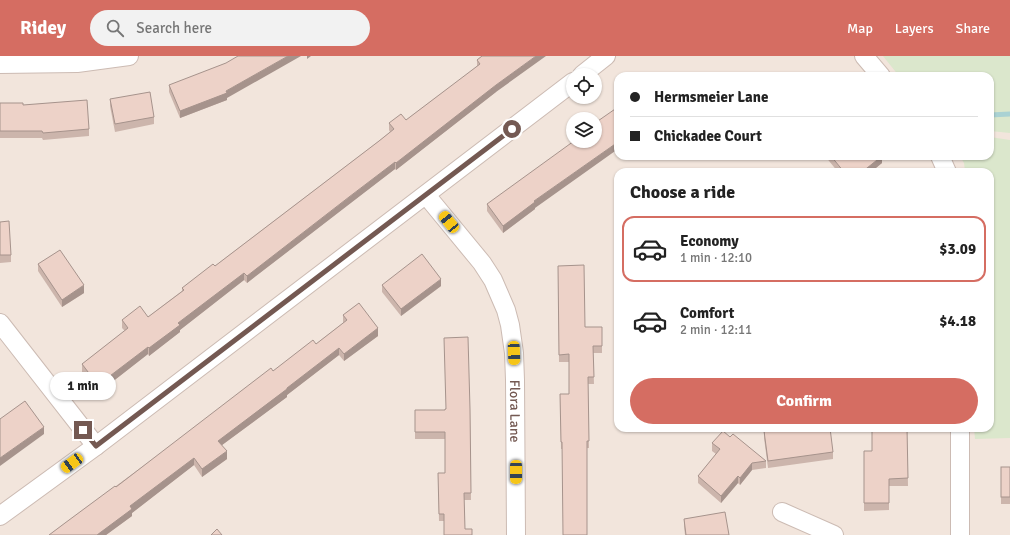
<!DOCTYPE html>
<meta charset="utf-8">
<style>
body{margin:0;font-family:Signika,sans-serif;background:#f2f2f2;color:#222;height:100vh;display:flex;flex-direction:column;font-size:15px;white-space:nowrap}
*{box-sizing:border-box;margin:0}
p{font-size:13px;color:#767676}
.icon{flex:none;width:22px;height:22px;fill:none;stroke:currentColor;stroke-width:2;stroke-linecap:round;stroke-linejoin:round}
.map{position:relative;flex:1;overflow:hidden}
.panel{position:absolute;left:614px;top:112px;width:380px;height:264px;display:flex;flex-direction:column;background:#fff;border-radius:12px;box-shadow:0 1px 3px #0004}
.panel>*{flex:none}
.top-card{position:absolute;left:614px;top:16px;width:380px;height:88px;border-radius:12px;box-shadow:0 1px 3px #0004;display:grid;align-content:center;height:88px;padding:0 16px;background:#fff}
.controls{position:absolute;left:566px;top:12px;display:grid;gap:8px}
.controls a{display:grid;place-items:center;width:36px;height:36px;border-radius:50%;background:#fff;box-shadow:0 1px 3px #0004;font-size:20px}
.end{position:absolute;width:18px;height:18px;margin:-9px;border:5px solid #745952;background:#fff;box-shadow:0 0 0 2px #fff}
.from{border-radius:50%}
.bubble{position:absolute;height:28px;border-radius:14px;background:#fff;box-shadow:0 1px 3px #0004;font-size:13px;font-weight:800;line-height:28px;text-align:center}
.car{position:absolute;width:12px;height:24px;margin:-12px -6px;border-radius:5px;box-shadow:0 0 3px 1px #0007;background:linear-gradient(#f5c518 24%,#345 0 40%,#f5c518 0 76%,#345 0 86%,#f5c518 0)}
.top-card b{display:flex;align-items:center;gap:14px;height:38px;font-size:15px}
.top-card b+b{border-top:1px solid #e0e0e0}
.top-card i{width:10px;height:10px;background:#222}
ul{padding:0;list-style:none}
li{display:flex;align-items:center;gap:12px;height:66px;margin:0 8px 6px;padding:0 8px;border:2px solid transparent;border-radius:12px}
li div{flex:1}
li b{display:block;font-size:15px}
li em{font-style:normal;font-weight:800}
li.active{border-color:#d56d62}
li>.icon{width:36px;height:36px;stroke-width:1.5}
h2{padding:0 16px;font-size:18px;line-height:48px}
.primary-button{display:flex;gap:8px;margin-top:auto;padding:8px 16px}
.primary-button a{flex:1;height:46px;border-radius:24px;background:#d56d62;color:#fff;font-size:16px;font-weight:800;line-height:46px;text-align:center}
header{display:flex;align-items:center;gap:24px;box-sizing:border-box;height:56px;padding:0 20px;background:#d56d62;color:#fff}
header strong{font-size:19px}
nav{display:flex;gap:22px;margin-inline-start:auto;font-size:14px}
.search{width:280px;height:36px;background:#f2f2f2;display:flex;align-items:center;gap:10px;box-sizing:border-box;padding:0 14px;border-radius:22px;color:#767676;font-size:15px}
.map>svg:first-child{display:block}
</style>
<header>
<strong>Ridey</strong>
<div class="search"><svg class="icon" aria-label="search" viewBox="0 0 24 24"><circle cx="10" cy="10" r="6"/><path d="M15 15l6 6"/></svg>Search here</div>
<nav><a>Map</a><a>Layers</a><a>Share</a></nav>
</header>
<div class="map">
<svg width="1010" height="479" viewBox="0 0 1010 479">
<rect width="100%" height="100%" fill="#fbf4ed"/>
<path fill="#f2e5dc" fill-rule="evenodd" d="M0,0H1010V479H0ZM573,19H595V41H573ZM618,20H990V100H618ZM573,63H595V85H573ZM618,116H990V372H618Z"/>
<g fill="#dbe7cc">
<path d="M883,0H1010V77L990,75V20H899Z"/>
<path d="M990,81L1010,84V382L975,383L974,372H990V116H965L964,107L960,100H990Z"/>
</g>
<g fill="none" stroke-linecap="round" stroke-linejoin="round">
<path stroke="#aad2d3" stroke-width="5" d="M990,59L1010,58"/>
<g stroke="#ccbbb3" stroke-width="20">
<g id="street">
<path d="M864,0L881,20"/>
<path d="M0,8L77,7L129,0"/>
<path d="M582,19L606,0"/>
<path d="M940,100L947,116"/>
<path id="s1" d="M426,139L482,207L493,224L506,254L510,269L514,297L515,324L516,479"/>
<path d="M0,267L96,390"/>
<path d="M960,372V479"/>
<path d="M782,456L834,479"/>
<path d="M0,460L96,390L573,26"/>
</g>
</g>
<use href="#street" stroke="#fff" stroke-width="18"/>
</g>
<g fill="#ccb5ac">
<path d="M482,0L496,36L396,114L395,113L349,148L247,227L244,224L180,274V276L149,300L148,298L98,337L82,316V308L125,275L122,272V264L148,261L182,235V232L215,210L379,85L390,76L389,74V67L406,64L477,11V4Z"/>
<path d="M169,29L227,42V44L180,62L169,36Z"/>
<path d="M110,43L154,61V68L115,76L110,50Z"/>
<path d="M0,47L23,49L89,73V80L43,84L42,82H0Z"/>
<path d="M825,100H882V107L871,116H838Z"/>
<path d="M487,148L535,152V153L503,177L487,155Z"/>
<path d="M0,166L11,199V206L0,207Z"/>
<path d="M38,208L84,237L62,251L38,215Z"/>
<path d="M558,210L585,271H602V297H593L594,328H588L589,392L561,393L560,338H569V306H559Z"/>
<path d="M382,229L441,230L401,260L382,236Z"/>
<path d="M343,259L378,280L344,305L339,299L287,339V341L222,389L227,403L202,421L194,409L132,457V460L106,479H49L273,315L316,288L343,267Z"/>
<path d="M470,353L471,444H464L465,473L472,479L444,465H439L438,417H445V383H415V354H445Z"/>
<path d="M907,372L908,430H889V454L864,455V395H872Z"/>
<path d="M764,375L833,396V403L768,412L764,382Z"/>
<path d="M730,381L766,405V412L752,414L740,429L738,427L721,447L698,427V420L716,398L712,395V387Z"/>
<rect x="1001" y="411" width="9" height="37"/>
<path d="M684,463L729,479H685L684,470Z"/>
</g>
<g fill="#a6938c">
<path d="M288,0H301L227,42V44L180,62V55L226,35Z"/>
<path d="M307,0H311L307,3Z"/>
<path d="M536,0H546L496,36L396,114V107L496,29Z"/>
<path d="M618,86V93L535,152V153L503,177V170L534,145Z"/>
<path d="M882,100V107L871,116H862Z"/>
<path d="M395,106V113L247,227V220Z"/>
<path d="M244,217V224L180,274V276L149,300V292L178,267Z"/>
<path d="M441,223V230L401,260V253Z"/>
<path d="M84,229V237L62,251V244Z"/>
<path d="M378,272V280L344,305V298Z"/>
<path d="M148,291V298L98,337V329Z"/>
<path d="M339,292V299L287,339V341L218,392V385Z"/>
<path d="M44,371V378L0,410V402Z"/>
<path d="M227,395V403L202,421V413Z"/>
<path d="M194,402V409L132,457V460L106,479H97L130,450Z"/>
<path d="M752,407V414L740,429V422Z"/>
<path d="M738,420V427L721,447V440Z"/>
</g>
<g fill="#edd2c8" stroke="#a6938c">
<path d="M238,0H288L226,35L227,37L180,55L169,29L226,7Z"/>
<path d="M482,0H536L496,29L396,107L395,106L349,141L247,220L244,217L178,267L180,269L149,292L148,291L98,329L82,308L128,272L122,264L140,250L148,261L184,234L182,232L213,208L215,210L379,85L394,73L389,67L401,58L406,64L480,8L477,4Z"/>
<path d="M150,36L154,61L115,68L110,43Z"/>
<path d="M87,44L89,73L43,77L42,75H0V47H23V49Z"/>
<path d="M618,51V86L534,145L535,146L503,170L487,148L574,85H595V67Z"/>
<path d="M831,100H882L862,116H844Z"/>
<path d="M9,165L11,199H0V166Z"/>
<path d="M60,194L84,229L62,244L38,208Z"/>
<path d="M422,198L441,223L401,253L382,229Z"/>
<path d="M584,209L585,271H602V290H593L594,321H588L589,385H587V479H563L562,386H561L560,338H569V298L559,299L558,210Z"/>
<path d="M359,247L378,272L344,298L339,292L287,332V333L218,385L227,395L202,413L194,402L130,450L132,453L97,479H49L65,467L115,430L116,431L271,312L273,315L313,284L316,288L347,264L343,259Z"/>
<path d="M468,281L470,353L471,437H464L465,473H472V479H444V458H439L438,417H445V376H415V354H445V353H446L444,282Z"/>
<path d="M25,345L44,371L0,402V363Z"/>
<path d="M787,372H830L833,396L768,405L764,375Z"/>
<path d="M872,372H907L908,422L889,423V447H864V395H872Z"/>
<path d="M723,375L730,381L733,378L766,405L752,407L740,422L738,420L721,440L698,420L720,393L712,387Z"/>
<rect x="1001" y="411" width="9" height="30"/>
<path d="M725,456L729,479H686L684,463Z"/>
<path d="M217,473L222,479H211Z"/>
</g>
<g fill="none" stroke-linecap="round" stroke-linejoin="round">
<path stroke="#745952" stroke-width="5" d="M83,374L96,390L512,73"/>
</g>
<g text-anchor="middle" stroke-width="3" stroke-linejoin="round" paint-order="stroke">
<g font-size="14" fill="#745952" stroke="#fdf8f3">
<text dy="5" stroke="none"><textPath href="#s1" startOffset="243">Flora Lane</textPath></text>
</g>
</g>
</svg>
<div class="controls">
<a><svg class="icon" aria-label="locate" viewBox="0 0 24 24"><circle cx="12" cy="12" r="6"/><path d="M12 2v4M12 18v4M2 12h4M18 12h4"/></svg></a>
<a><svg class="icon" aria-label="layers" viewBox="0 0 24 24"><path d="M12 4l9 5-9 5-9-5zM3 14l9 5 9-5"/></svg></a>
</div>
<i class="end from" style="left:512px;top:73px"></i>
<i class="end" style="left:83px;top:374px"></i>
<div class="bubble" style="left:50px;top:316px;width:66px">1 min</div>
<i class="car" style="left:449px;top:166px;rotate:321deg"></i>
<i class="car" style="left:514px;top:297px;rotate:178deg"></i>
<i class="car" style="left:72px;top:407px;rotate:234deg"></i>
<i class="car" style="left:516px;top:416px;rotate:180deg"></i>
<div class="top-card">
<b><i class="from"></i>Hermsmeier Lane</b>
<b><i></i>Chickadee Court</b>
</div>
<section class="panel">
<h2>Choose a ride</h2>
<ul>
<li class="active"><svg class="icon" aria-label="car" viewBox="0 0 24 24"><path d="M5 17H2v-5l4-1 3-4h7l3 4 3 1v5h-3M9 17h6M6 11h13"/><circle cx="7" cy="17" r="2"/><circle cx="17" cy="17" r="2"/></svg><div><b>Economy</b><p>1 min · 12:10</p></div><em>$3.09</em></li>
<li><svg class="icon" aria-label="car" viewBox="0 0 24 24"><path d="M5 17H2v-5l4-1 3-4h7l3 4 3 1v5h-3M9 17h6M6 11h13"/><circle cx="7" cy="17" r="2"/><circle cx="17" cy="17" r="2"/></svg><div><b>Comfort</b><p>2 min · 12:11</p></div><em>$4.18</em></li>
</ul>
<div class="primary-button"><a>Confirm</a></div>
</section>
</div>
